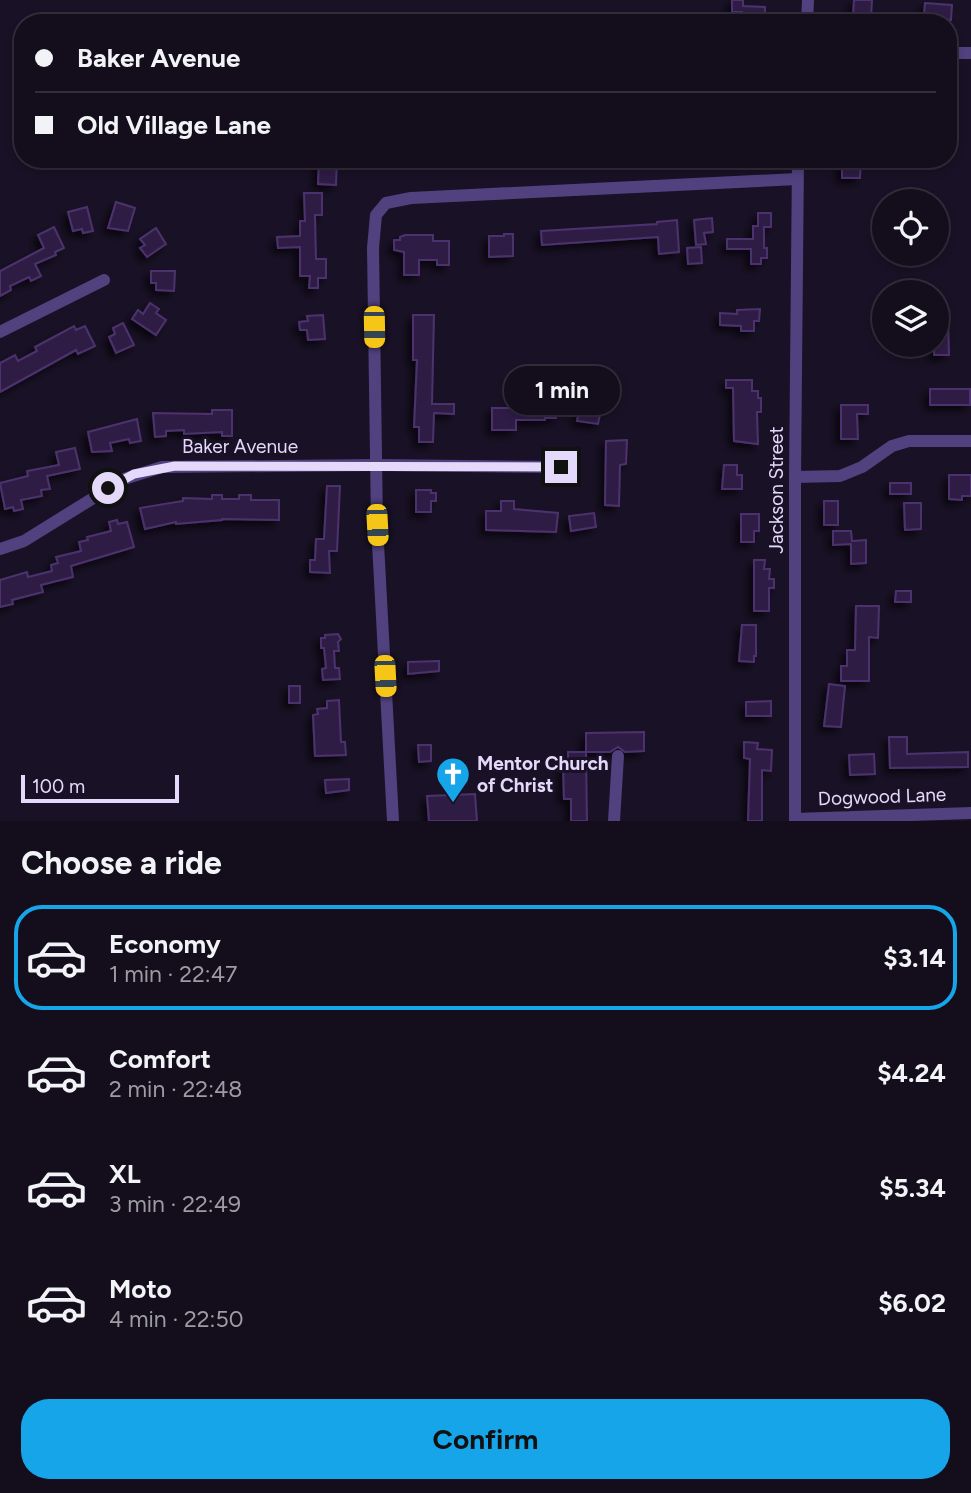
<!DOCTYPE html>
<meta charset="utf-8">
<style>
body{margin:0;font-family:Figtree,sans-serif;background:#201b29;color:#f1f3f6;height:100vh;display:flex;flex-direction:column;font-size:26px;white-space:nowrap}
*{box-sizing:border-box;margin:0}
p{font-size:23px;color:#9d9ca3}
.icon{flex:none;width:38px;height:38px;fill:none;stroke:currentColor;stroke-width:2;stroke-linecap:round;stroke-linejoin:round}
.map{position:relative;height:821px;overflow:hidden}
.panel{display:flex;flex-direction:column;background:#130d1c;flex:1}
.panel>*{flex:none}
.top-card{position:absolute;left:14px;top:14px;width:943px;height:154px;border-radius:28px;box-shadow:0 4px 10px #0003,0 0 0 2px #322d3b;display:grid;align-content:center;height:154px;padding:0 21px;background:#130d1c}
.tools{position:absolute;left:872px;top:189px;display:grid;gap:14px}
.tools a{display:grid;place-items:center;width:77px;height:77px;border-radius:50%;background:#130d1c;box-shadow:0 4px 10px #0003,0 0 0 2px #322d3b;font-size:35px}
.scale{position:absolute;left:21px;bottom:18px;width:158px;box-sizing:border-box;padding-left:7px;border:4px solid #e4d9fb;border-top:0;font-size:19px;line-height:24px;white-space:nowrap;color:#e4d9fb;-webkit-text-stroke:5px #191125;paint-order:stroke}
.end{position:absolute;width:32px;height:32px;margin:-16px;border:9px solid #e4d9fb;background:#111;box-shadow:0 0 0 4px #111}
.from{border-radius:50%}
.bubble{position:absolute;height:49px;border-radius:24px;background:#130d1c;box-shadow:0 4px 10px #0003,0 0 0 2px #322d3b;font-size:23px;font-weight:700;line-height:49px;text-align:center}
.car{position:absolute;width:21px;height:42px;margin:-21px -10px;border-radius:9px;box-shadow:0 0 5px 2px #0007;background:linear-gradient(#f5c518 24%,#345 0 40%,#f5c518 0 76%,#345 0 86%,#f5c518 0)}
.top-card b{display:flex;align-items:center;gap:24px;height:66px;font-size:26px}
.top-card b+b{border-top:2px solid #322d3b}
.top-card i{width:18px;height:18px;background:#f1f3f6}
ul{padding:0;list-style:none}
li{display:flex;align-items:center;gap:21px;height:105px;margin:0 14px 10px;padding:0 7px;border:4px solid transparent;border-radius:28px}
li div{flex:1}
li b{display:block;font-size:26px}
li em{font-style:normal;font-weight:700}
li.selected{border-color:#17a5e9}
li>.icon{width:63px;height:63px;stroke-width:1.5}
h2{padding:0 21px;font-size:32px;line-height:84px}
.cta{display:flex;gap:14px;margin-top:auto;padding:14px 21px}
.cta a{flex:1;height:80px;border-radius:28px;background:#17a5e9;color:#111;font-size:28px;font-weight:700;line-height:80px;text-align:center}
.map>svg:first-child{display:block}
</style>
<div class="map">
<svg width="971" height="821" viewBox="0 0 971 821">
<defs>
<filter id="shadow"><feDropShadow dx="-5" dy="5" stdDeviation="3.5" flood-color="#0009"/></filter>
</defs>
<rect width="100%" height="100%" fill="#191125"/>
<g fill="#2f1f44" stroke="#4c336e" stroke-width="2" filter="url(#shadow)">
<path d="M732,0H743V6L765,7V23H742V12H732Z"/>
<path d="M854,0H872L871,17L853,16Z"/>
<path d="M925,3L952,5L951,20L929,19L930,15H924Z"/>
<path d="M319,159H337L336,185L318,184Z"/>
<path d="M842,159H861L860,178H842Z"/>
<path d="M304,193H322V215H315L316,259H326V278H318V288H309L310,276H300V247L278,248L277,237L300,236V221H305Z"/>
<path d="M116,202L135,208L128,231L108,228Z"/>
<path d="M87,207L93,231L83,233L82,229L73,231L68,212Z"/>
<path d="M758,213H771V227H764V248H767V258H761V264H751V249H727V239H753V226H758Z"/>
<path d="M712,218L713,232L704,233L706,244L696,245L694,220Z"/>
<path d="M677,220L679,252L659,254L658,237L542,245L541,231L657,224V222Z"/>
<path d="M54,227L64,248L55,252L56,255L35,264L41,276L31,281L29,277L10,286L11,290L0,296V271L44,248L38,235Z"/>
<path d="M156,228L166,244L147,257L140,248L145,245L140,239Z"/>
<path d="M504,234H513V256L489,257V236H504Z"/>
<path d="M405,235H433V241H449V265H437V260H419V275H404V252L394,250V240H400V237Z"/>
<path d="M701,247L702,263L688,264L687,248Z"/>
<path d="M151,271H175L174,291L156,290V283H151Z"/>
<path d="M150,303L159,309L156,313L166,320L156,335L132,319L138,310L143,314Z"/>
<path d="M760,309L759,321H754V331H741V326L720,325V313L737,314V310Z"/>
<path d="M323,315L325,339L308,340L307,330H300L299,322L308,321L307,316Z"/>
<path d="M413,315H434L432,404H454V414L434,413L433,442H419V427H414L417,360H413Z"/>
<path d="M948,317L949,355H934L936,322Z"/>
<path d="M123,323L134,345L116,353L109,337L115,334L113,328Z"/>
<path d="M74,326L76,330L85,326L95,346L78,354L76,350L0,392V363L15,355L18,361L37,351L35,347Z"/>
<path d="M726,380H752V391H758V398H761V412H757L758,444L734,441L733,388H726Z"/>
<rect x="930" y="389" width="40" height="16"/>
<path d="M534,392L545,393V400H556V418H545V420H516V430H492V408H526V400H534Z"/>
<path d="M583,395L593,398L591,402L602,405L598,424L577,421Z"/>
<path d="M841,405H868V414H857L858,439H841Z"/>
<path d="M212,410H232V436H222V432L184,434V430L166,431V436L155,437L153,413L212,414Z"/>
<path d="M137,419L141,441L130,443L129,439L110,443L112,451L92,452L88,432Z"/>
<path d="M627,440L626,464L620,465L619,506L605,505L606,441Z"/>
<path d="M75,448L80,469L47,476L50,489L41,490L42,496L21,500L23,509L14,511L13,507L5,509L0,483L28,476L27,471L59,465L56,452Z"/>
<path d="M724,465H737V475H742V489H722Z"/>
<path d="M949,475H971V496H962V500L949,499Z"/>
<rect x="890" y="483" width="21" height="11"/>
<path d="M327,486H340L337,551H329L330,573L310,572V560H315L316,539H324Z"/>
<path d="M416,490H431V493H436V501H431V512H416Z"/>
<path d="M212,495H222V499H239V495H251V500H279V520L222,519V520L176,524V522L145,529L140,508L183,501V498L212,499Z"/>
<path d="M501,501H514V509L558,513L556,532L486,530V511H501Z"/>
<rect x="824" y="501" width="14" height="24"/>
<path d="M904,503H921V529L905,530Z"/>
<path d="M594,513L596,527L571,531L569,516Z"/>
<path d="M741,514H759V531H754V542H741Z"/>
<path d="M117,520L118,524L127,522L134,547L71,566L73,577L41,585L43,592L12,600L13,604L0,607V580L27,572L28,577L52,571L51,565L58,563L56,557L81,551L79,542L88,540L87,537L111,531L109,522Z"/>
<path d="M833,531H851L852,541L866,540V563L851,564V544L833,545Z"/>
<path d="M754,560H765L764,569H770L769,579H774V588H769V611H754Z"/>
<path d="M896,591H911V602H895Z"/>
<path d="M856,606H879L878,638L869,637V681H841V666H847V650H855Z"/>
<path d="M742,625H756V656H754V662L739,661Z"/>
<path d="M338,634L341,639L338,642L339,651H334L335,668H339L340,679L323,680L322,669L326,668L324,648H321V638H325V635Z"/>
<path d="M439,661V671L408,674V662Z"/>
<path d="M829,684L845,686L841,727L824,726Z"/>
<rect x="289" y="686" width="11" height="17"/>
<path d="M339,700L341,742H345L346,755L315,756L313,715L318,714L317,709L327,708V701Z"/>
<path d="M771,701V716H746V702Z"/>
<path d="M644,732V751L625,752L618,747L610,752H586V733Z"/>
<path d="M889,737H907V754L968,752V767L890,768Z"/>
<path d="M744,742L758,743L757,749L772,750L771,771L762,770V821H748L750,759L744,758Z"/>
<path d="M418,745H431V761L419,762Z"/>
<path d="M568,752H586L587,821H571V799H564L563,765H568Z"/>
<path d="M874,754L875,774L850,775L849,755Z"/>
<path d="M349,779V790L326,793L325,780Z"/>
<path d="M475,794L477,821H429L427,796Z"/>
</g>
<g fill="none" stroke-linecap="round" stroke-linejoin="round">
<g stroke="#51417f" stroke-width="12">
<path d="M807,23L808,0"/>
<path d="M948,53H971"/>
<path d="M0,332L104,280"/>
<path d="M795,477L840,476L862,467L892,446L909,441H971"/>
<path d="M0,549L24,541L124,479L162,467L376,465L560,467"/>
<path d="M795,819L971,813"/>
<path d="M393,821L377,525L373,248L376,215L386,203L411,198L797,179"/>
<path d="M614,821L618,756"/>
<path d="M795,821V477L798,159"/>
</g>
</g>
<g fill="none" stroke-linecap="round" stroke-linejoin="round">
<path stroke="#e4d9fb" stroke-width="9" d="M108,488L134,474L175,466L561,467"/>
</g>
<defs>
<g id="church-pin" transform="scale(1.75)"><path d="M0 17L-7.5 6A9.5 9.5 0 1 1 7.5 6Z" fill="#17a5e9" stroke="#191125"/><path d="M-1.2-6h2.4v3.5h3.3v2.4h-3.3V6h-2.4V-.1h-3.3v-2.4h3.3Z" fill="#fff"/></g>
</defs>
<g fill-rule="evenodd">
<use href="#church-pin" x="453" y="774"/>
</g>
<g text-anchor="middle" stroke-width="6" stroke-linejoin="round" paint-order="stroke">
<g font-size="19" fill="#e4d9fb" stroke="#191125">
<text x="240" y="453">Baker Avenue</text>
<text transform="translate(776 490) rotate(-90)" y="7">Jackson Street</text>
<text transform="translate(882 796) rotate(-2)" y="7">Dogwood Lane</text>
</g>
<g font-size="19" font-weight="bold" fill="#e4d9fb" stroke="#191125" text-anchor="start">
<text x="477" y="770">Mentor Church<tspan x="477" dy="22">of Christ</tspan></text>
</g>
</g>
</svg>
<div class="tools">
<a><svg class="icon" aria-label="locate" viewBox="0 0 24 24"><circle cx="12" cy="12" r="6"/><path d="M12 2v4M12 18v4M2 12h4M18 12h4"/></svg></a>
<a><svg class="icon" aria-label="layers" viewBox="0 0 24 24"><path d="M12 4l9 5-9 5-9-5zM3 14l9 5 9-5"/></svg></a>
</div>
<div class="scale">100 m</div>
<i class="end from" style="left:108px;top:488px"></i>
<i class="end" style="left:561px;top:467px"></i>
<div class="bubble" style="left:504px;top:366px;width:116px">1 min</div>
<i class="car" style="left:374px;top:327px;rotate:179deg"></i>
<i class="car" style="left:377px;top:525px;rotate:177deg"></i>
<i class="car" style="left:385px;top:676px;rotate:177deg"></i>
<div class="top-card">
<b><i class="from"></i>Baker Avenue</b>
<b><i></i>Old Village Lane</b>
</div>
</div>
<section class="panel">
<h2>Choose a ride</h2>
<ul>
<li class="selected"><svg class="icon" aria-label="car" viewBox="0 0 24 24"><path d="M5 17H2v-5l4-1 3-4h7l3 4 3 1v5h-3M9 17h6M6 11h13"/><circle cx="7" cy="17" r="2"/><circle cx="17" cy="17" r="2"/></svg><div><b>Economy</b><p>1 min · 22:47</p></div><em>$3.14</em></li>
<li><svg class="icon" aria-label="car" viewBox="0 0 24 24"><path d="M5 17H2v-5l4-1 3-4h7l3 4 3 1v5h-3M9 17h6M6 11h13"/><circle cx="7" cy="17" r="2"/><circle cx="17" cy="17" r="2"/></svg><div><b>Comfort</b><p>2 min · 22:48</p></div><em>$4.24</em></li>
<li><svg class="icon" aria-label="car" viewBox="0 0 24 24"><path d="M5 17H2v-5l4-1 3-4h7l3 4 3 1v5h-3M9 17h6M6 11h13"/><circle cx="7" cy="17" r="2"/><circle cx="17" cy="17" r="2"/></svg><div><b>XL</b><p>3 min · 22:49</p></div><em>$5.34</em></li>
<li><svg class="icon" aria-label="car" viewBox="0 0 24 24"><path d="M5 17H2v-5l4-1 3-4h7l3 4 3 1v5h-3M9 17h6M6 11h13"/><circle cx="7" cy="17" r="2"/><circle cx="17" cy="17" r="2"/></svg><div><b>Moto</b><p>4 min · 22:50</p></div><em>$6.02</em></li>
</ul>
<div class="cta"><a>Confirm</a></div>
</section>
